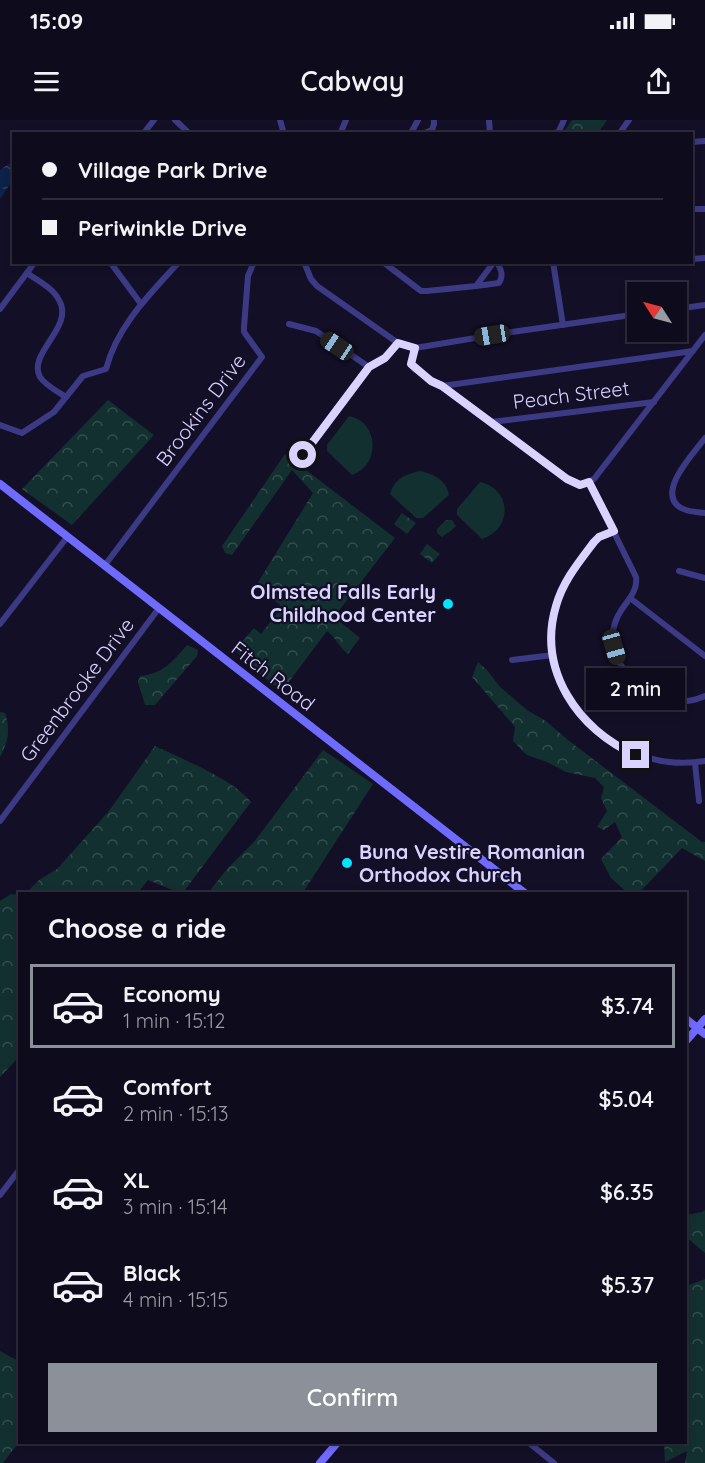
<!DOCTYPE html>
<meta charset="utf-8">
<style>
body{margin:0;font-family:Quicksand,sans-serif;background:#171425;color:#f1f3f6;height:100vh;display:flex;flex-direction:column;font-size:22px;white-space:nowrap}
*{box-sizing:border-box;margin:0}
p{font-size:20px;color:#9b9ba3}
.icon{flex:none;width:33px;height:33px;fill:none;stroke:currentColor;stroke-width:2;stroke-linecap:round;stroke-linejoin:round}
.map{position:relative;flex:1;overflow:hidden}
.details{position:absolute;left:18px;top:772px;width:669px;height:552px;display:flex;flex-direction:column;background:#0e0b1c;border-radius:0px;box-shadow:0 3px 9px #0003,0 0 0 2px #2e2b3b}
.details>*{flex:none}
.banner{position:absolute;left:12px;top:12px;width:681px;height:132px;border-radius:0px;box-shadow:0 3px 9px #0003,0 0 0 2px #2e2b3b;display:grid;align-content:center;height:132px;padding:0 30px;background:#0e0b1c}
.needle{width:39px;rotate:306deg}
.fabs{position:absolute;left:627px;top:162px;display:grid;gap:12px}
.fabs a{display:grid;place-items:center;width:60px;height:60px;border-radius:0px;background:#0e0b1c;box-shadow:0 3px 9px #0003,0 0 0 2px #2e2b3b;font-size:30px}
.end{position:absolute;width:27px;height:27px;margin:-14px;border:8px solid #d9d4ff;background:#111;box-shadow:0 0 0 3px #111}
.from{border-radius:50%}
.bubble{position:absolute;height:42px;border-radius:0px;background:#0e0b1c;box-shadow:0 3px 9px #0003,0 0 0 2px #2e2b3b;font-size:20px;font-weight:600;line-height:42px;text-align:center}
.car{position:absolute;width:18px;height:36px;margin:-18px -9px;border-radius:8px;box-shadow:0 0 4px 2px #0007;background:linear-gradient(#222 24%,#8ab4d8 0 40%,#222 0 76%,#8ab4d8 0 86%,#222 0)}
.banner b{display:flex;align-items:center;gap:21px;height:57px;font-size:22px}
.banner b+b{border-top:2px solid #2e2b3b}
.banner i{width:15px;height:15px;background:#f1f3f6}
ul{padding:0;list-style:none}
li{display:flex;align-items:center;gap:18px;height:84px;margin:0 12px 9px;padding:0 18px;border:3px solid transparent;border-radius:0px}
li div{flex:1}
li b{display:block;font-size:22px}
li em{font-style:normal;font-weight:600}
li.active{border-color:#8c9099}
li>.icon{width:54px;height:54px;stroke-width:1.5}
h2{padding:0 30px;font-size:27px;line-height:72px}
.cta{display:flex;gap:12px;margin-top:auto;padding:12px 30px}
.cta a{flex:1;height:69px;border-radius:0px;background:#8c9099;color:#fff;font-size:24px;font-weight:600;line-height:69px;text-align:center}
.status{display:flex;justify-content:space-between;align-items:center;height:42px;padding:0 30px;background:#0e0b1c;direction:ltr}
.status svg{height:16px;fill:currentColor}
header{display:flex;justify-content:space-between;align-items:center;height:78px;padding:0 30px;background:#0e0b1c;font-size:27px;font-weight:600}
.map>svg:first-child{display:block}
</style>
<div class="status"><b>15:09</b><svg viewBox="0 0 49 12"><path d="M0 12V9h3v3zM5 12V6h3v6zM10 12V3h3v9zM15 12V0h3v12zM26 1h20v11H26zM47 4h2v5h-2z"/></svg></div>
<header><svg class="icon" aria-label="menu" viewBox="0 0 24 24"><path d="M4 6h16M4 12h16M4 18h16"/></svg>Cabway<svg class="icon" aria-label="share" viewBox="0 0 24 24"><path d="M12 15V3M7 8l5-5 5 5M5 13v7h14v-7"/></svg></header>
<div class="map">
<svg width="705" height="1343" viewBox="0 0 705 1343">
<defs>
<pattern id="forest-crowns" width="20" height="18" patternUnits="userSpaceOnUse" patternTransform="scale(1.5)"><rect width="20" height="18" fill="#12302f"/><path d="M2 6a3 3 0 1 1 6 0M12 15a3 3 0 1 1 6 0" fill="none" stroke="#344d4e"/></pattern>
<pattern id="water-ripples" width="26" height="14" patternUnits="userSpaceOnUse" patternTransform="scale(1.5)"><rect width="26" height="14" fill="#0c2248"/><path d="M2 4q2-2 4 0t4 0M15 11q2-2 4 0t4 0" fill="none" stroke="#2f4163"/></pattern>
</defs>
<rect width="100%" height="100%" fill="#130f26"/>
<g fill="url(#forest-crowns)">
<path d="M572,0H607L598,13H567L565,10Z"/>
<path d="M108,280L154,315L72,405L22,369Z"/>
<path d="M285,334L395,418L334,497L360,518L348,534C339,527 336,518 327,511L282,571L255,550L235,530L254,508L261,514L282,487L257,464L313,373L292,350L232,435L225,433L222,426Z"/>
<path d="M402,393L416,403L407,414L394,404Z"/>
<path d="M446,400H452L456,406L452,410L442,417L437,413V409Z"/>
<path d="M427,424L440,434L432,443L420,434Z"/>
<path d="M187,525L198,530L197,536L155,585H145L138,562L140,556C163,554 172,542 187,525Z"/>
<path d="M478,542L487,550L500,567L527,590L546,601L568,620L702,722H705V741L682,728L638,774H629L611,758L601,739L622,717L615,702L604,710L597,707L607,691L601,678L604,667L595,658L566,652L547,642L527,635L513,621L515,607L472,557Z"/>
<path d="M0,592L5,593C11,610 8,622 0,637Z"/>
<path d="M155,626C182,639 233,659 251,682L182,774L148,760L137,774H25L39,760L57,749L109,691Z"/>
<path d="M323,630L373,664L302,774H207L228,748L254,722Z"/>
<path d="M11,774L19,775V937L0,957V781Z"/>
<path d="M705,1090V1133L686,1117V1095L702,1092Z"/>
<path d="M705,1159V1343H685L687,1331L665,1342L664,1323H686V1166Z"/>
<path d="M0,1231L20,1242L19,1322L3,1343H0Z"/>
</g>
<g fill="#12302f">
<path d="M349,296C379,302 381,345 352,355L327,331V325Z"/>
<path d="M420,351C434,354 446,360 449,375L423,398H416L390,374C394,359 405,354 420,351Z"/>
<path d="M480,362C512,369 513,409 482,419L457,395V389Z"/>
</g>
<path fill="url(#water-ripples)" d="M13,41V60L0,79V50Z"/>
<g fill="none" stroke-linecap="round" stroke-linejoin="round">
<g stroke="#3d3a85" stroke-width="6">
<path d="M175,0L190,14"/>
<path d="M280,0L284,14"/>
<path d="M489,0L490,14"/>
<path d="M411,13L418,0"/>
<path d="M143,14L154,0"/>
<path d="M340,14L346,0"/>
<path d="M422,14L432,10L434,4V0"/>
<path d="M554,14L559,11L564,0"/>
<path d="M619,14L629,0"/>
<path d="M692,22L705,21"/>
<path d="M692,89H705"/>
<path d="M692,139L705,138"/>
<path d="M110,142L141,184"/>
<path d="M304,142L311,159L317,166L398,223L415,228L512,212L638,194"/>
<path d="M383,142L421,171H427L476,166L494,142"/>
<path d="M553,142L563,205"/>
<path d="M27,153C37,160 53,168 59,180C75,207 27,233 40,257C45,265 58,272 66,277"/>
<path d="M476,166L499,163C504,155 501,150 497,142"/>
<path d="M0,189L35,142"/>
<path d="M676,189L705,185"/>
<path d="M289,204L316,211L369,247"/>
<path d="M415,228L411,245L414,249L442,266L567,359L580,365L594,359L705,215"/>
<path d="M442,266L693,231"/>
<path d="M491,302L654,282"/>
<path d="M0,305L22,313L54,292L83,256L106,249C117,206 150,174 179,142"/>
<path d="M705,318C694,333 655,373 681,388C688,392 697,392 705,393"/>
<path d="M303,335L369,247L385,238L398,223"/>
<path d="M589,362L636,457C638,470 629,479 622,489C601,520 618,550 644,569C662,583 684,585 705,576"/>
<path d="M614,411L599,417L594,422C576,447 556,471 552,503C541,587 625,655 705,641"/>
<path d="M105,445L262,237L244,212V207L248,156L254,142"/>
<path d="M679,451L705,458"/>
<path d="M630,478L705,536"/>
<path d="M0,504L68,416"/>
<path d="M512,540L553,535"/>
<path d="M695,643L699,681"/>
<path d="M0,701L159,488"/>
<path d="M0,1075L20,1049"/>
<path d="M529,1323L554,1343"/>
</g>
<g stroke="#6f6bff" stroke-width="8">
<path d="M0,364L526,774"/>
<path d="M686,899L705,914"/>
<path d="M686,921L705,899"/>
<path d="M320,1343L337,1323"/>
</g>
</g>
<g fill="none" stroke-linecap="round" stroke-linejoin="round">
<path stroke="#d9d4ff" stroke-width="8" d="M303,335L369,247L385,238L398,223L415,228L411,244L431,261L442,266L567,359L580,365L589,362L614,411L599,417L594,422C579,442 563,461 556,486C537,550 578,610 636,635"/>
</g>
<g fill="#00e5ff" stroke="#130f26" stroke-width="2">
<circle cx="448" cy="484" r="6"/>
<circle cx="347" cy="743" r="6"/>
</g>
<g text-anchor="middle" stroke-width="4.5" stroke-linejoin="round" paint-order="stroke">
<g font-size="20" fill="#d9d4ff" stroke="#130f26">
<text transform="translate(571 275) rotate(-7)" y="7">Peach Street</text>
<text transform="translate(201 290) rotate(-53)" y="7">Brookins Drive</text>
<text transform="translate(273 556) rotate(38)" y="7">Fitch Road</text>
<text transform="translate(77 570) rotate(-53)" y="7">Greenbrooke Drive</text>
</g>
<g font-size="20" font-weight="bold" fill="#d9d4ff" stroke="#130f26" text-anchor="end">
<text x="436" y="479">Olmsted Falls Early<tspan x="436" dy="23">Childhood Center</tspan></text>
<text x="359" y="739" text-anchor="start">Buna Vestire Romanian<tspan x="359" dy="23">Orthodox Church</tspan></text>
</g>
</g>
</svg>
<div class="fabs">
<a><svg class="needle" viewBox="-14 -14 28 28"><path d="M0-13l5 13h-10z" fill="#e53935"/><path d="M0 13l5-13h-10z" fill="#9b9ba3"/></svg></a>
</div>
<i class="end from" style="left:303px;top:335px"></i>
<i class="end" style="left:636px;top:635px"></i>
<div class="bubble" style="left:586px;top:548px;width:99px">2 min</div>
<i class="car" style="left:492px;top:215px;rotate:261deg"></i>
<i class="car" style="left:337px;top:226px;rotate:304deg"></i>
<i class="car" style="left:614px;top:527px;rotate:164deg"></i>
<div class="banner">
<b><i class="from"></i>Village Park Drive</b>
<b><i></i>Periwinkle Drive</b>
</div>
<section class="details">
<h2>Choose a ride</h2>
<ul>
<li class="active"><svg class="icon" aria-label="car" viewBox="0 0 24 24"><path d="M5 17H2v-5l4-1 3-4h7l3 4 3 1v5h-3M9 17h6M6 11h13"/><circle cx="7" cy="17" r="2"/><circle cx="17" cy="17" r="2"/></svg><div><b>Economy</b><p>1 min · 15:12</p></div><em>$3.74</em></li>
<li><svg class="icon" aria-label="car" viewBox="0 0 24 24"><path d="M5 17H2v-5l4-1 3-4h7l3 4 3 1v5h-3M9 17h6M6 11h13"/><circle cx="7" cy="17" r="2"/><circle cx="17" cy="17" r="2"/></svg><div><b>Comfort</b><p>2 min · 15:13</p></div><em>$5.04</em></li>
<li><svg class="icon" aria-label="car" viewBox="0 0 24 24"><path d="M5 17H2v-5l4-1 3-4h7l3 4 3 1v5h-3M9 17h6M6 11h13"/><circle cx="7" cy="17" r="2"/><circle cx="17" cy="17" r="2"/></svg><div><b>XL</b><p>3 min · 15:14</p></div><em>$6.35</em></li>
<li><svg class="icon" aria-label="car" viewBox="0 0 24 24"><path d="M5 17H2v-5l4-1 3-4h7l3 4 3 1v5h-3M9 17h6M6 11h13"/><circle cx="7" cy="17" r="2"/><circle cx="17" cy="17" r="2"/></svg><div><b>Black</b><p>4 min · 15:15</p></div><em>$5.37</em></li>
</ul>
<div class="cta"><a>Confirm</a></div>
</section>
</div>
